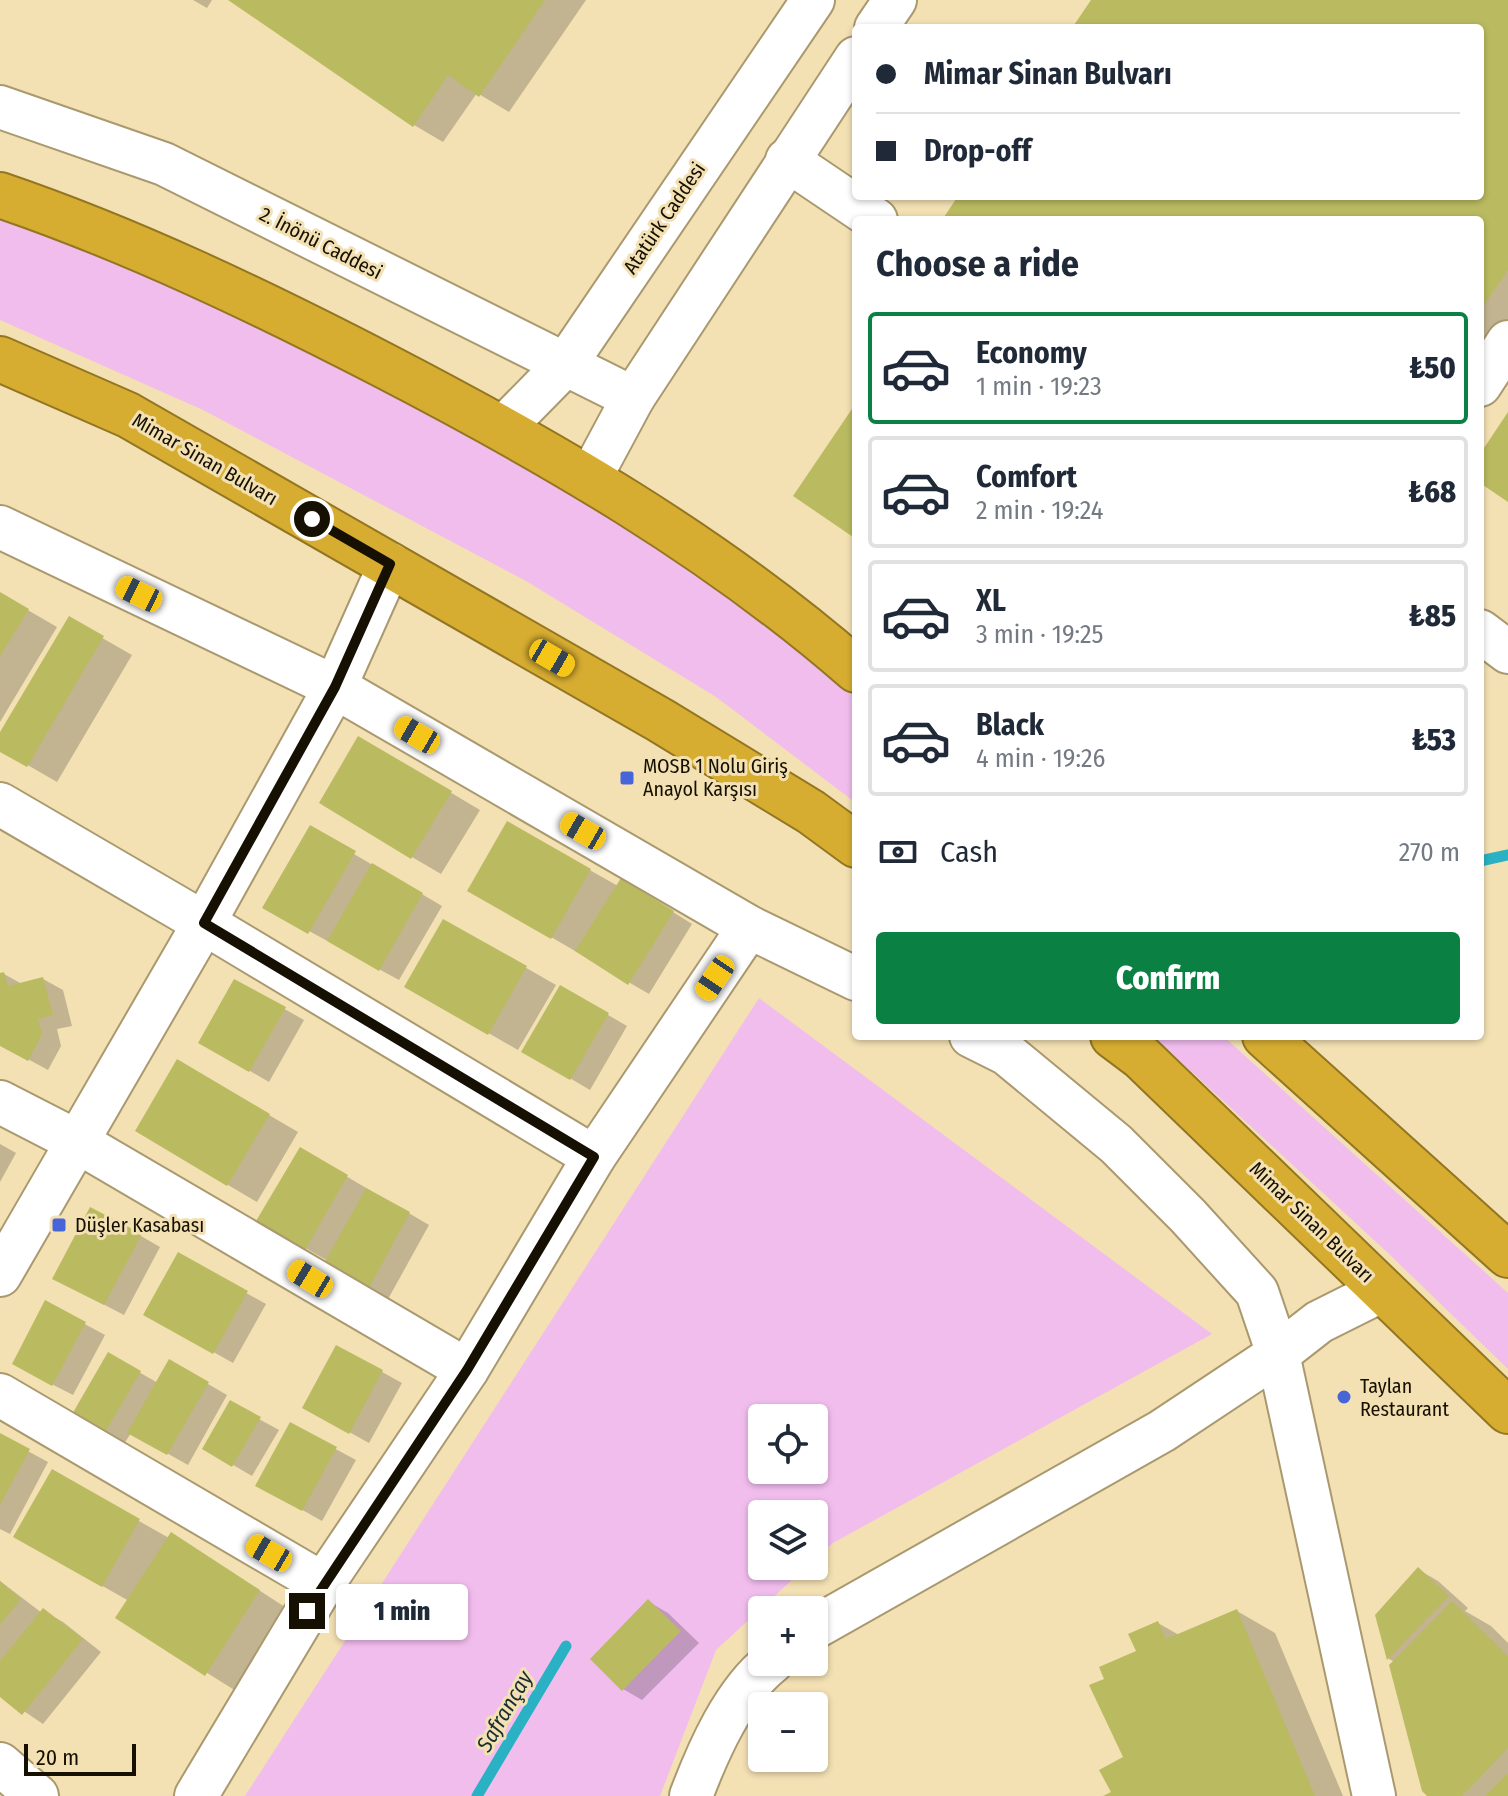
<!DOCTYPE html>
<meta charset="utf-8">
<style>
body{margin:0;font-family:"Fira Sans Condensed",sans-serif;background:#f2f2f3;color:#1f2937;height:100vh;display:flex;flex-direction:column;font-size:30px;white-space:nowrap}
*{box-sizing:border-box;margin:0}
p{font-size:26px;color:#747a83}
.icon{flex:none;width:44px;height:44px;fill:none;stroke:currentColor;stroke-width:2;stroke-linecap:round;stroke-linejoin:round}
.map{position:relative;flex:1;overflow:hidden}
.details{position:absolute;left:852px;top:216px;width:632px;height:824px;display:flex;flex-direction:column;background:#fff;border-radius:8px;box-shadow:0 2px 6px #0004}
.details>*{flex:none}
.top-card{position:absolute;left:852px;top:24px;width:632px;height:176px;border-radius:8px;box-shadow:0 2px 6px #0004;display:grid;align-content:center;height:176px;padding:0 24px;background:#fff}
.fabs{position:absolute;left:748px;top:1404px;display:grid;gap:16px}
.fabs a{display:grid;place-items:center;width:80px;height:80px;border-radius:8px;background:#fff;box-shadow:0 2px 6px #0004;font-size:40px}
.scale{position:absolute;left:24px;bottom:20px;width:112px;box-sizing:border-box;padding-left:8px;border:4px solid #161002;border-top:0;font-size:22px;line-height:28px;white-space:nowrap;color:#161002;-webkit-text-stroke:6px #f3e1b4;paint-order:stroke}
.end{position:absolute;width:36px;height:36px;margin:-18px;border:10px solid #161002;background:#fff;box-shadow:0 0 0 4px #fff}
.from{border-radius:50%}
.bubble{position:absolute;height:56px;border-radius:8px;background:#fff;box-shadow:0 2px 6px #0004;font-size:26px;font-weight:800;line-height:56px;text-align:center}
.car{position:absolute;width:24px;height:48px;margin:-24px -12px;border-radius:10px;box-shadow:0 0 6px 2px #0007;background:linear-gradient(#f5c518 24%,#345 0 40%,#f5c518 0 76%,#345 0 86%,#f5c518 0)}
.top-card b{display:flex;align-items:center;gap:28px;height:76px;font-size:30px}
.top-card b+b{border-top:2px solid #e0e1e3}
.top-card i{width:20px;height:20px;background:#1f2937}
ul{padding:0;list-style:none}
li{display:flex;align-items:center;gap:24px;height:112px;margin:0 16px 12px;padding:0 8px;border:4px solid #e0e1e3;border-radius:8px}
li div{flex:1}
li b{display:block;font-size:30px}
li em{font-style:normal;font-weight:800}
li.current{border-color:#0b8043}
li>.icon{width:72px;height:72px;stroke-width:1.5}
h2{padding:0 24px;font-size:36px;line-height:96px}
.pay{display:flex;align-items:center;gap:20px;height:88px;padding:0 24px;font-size:30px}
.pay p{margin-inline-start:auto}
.primary-button{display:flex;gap:16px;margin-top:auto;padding:16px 24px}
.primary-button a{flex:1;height:92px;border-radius:8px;background:#0b8043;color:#fff;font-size:32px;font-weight:800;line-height:92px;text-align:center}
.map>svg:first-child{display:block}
</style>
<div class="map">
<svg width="1508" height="1796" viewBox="0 0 1508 1796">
<rect width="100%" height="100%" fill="#f3e1b4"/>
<g fill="#f1bded" fill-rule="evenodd">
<path d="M0,220L82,250L258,322L552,483L697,570L776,630L856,699V803L716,697L526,581L203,410L0,320Z"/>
<path d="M759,998L1212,1334L833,1543L814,1560V1514H762V1566H807L716,1650L660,1796H245ZM762,1418H814V1470H762Z"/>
<path d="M1153,1036H1223L1508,1293V1369L1388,1253Z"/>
</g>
<g fill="#0003">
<path d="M193,0H212L207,8Z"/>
<path d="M232,0H586L509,112L477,93L443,142L414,125Z"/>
<path d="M1094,0H1508V330L1480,371V220H945L961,196H1480V28H1075Z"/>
<path d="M0,594L57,627L0,722Z"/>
<path d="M69,619L132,655L57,782L0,749V736Z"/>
<path d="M359,738L480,810L441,874L412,857Z"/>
<path d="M508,824L618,886L641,892L692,924L649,994L470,890Z"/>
<path d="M310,828L442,906L399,980L265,907Z"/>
<path d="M444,921L556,985L518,1050L407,986Z"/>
<path d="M4,974L22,984L43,979L63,990L72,1026L57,1029L61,1046L48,1070L0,1044V975Z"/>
<path d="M235,981L304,1020L269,1082L200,1042Z"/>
<path d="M560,987L627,1026L590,1090L524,1051Z"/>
<path d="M178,1062L298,1132L257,1202L137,1131Z"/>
<path d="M0,1144L16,1153L0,1182Z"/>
<path d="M300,1149L429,1225L387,1301L328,1261L258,1221Z"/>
<path d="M141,1236L160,1247L124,1315L74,1289Z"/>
<path d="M178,1255L266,1304L233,1363L146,1314Z"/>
<path d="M46,1303L105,1335L73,1395L34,1375Z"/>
<path d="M337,1347L402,1383L369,1443L304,1407Z"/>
<path d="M109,1355L158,1383L170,1362L227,1395L188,1465L131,1433L124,1444L74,1415Z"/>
<path d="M230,1403L279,1430L252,1476L204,1448Z"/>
<path d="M291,1425L356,1460L322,1521L258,1485Z"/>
<path d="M0,1436L48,1462L10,1534L0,1529Z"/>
<path d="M52,1472L169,1538L200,1552L288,1609L236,1691L118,1617L129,1601L16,1537Z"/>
<path d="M1419,1570L1438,1581L1468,1608L1465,1611L1491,1626L1508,1643V1796H1430L1395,1662L1389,1659L1378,1615Z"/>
<path d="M0,1581L42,1613L43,1611L63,1622L101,1652L43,1724L0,1695Z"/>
<path d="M649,1602L668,1613L699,1643L642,1700L623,1689Z"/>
<path d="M1237,1611L1275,1633L1343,1796H1107L1113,1792L1126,1758L1107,1680L1138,1652L1158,1623L1179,1635Z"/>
</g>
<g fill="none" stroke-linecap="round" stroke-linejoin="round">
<g stroke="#2ab1c4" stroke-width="11">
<path d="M1480,861L1508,855"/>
<path d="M477,1796L566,1646"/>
</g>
</g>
<g fill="#baba61">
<path d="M228,0H545L479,97L448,75L413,127Z"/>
<path d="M1091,0H1508V270L1480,311V220H942L958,196H1480V28H1072Z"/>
<path d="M856,403V539L793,496Z"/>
<path d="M1508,412V502L1480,483V454Z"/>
<path d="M0,592L29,609L0,656Z"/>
<path d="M69,616L104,636L27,767L0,752V732Z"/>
<path d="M358,736L452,791L411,859L319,803Z"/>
<path d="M507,821L591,869L551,939L467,891Z"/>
<path d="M310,825L356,851L308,934L262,908Z"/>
<path d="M372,863L423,893L379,971L327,941Z"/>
<path d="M621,878L674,911L628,985L575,951Z"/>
<path d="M443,919L527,966L488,1035L404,987Z"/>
<path d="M4,972L8,986L43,977L53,1015L38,1019L42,1034L28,1061L0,1046V973Z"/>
<path d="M234,979L286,1007L249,1072L198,1043Z"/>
<path d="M560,985L609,1013L570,1080L521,1052Z"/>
<path d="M177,1059L270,1114L227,1186L135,1131Z"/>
<path d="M300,1147L348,1175L305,1250L256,1221Z"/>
<path d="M366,1188L410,1212L367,1292L322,1267Z"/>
<path d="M90,1207L142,1234L104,1305L52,1279Z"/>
<path d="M178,1252L248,1291L213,1354L143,1315Z"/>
<path d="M45,1300L86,1322L52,1386L12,1364Z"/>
<path d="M336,1345L383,1370L349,1434L302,1408Z"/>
<path d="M108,1352L141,1371L104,1434L71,1416Z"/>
<path d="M169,1359L209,1382L167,1455L127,1433Z"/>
<path d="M230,1400L261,1417L232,1467L202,1449Z"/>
<path d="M290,1422L337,1447L302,1511L255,1486Z"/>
<path d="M0,1433L30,1449L0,1505Z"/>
<path d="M52,1469L140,1519L102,1587L13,1537Z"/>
<path d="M171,1532L260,1590L205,1676L115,1618Z"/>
<path d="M1418,1567L1449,1596L1387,1660L1375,1615Z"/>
<path d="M0,1581L21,1599L0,1625Z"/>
<path d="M648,1599L681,1631L622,1691L590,1659Z"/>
<path d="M1452,1601L1508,1656V1748L1462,1796H1427L1422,1791L1389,1665Z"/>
<path d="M43,1608L83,1639L22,1715L0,1697V1661Z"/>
<path d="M1237,1609L1315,1796H1103L1111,1792L1099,1770L1123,1757L1089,1685L1104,1679L1099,1667L1136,1651L1128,1634L1158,1621L1166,1639Z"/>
<path d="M1508,1773V1796H1485Z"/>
</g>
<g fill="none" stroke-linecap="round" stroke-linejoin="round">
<g stroke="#aa996f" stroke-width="46">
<g id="minor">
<path d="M876,28L895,0"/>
<path d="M0,107L164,164L633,398"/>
<path d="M787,160L876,220"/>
<path d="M1480,385L1508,342"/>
<path d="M504,427L565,365L813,0"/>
<path d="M589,480L633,398L856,58"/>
<path d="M0,527L335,687L749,927L856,979"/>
<path d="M1480,631L1508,652"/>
<path d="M0,804L204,923L594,1157"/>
<path d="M971,1036L1007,1054L1116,1144L1188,1216L1257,1292L1278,1354L1374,1796"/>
<path d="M0,1102L76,1141L467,1370"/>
<path d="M0,1275L204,923L335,687L390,564"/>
<path d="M0,1395L323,1584"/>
<path d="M814,1628L1162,1431L1278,1354L1319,1322L1383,1290"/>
<path d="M0,1764L37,1796"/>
<path d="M196,1796L323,1584L467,1370L594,1157L749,927"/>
<path d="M691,1796C708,1751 733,1693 772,1662"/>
</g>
</g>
<g stroke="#937621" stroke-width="48">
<g id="highway">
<path d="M0,195C132,240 259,301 383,365C549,451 714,546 856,670"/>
<path d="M0,359L128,415L660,720L811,812L856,845"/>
<path d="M1113,1036L1141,1057L1508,1411"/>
<path d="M1265,1036L1508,1255"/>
</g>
</g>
<use href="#minor" stroke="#fff" stroke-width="42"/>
<use href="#highway" stroke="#d7ad31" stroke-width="44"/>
</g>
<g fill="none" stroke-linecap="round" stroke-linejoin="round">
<path stroke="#161002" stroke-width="10" d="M307,1611L467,1370L594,1157L204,923L335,687L390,564L312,519"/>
</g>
<g fill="#4765d8" stroke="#f3e1b4" stroke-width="3">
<rect x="619" y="770" width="16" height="16" rx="4"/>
<rect x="51" y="1217" width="16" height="16" rx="4"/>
<circle cx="1344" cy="1397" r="8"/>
</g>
<g text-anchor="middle" stroke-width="6" stroke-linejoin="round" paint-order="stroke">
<g font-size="20" fill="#161002" stroke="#f3e1b4">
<text transform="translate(664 218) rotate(-56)" y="7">Atatürk Caddesi</text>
<text transform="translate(321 243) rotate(27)" y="7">2. İnönü Caddesi</text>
<text transform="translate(205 459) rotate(30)" y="7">Mimar Sinan Bulvarı</text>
<text transform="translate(1312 1222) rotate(44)" y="7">Mimar Sinan Bulvarı</text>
</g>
<g font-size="20" fill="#161002" stroke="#f3e1b4" text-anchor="start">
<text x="643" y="773">MOSB 1 Nolu Giriş<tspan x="643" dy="23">Anayol Karşısı</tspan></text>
<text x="75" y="1232">Düşler Kasabası</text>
<text x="1360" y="1393">Taylan<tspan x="1360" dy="23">Restaurant</tspan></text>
</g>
<g font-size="22" font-style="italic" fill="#172d30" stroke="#f3e1b4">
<text transform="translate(504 1711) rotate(-60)" y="8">Safrançay</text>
</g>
</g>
</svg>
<div class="fabs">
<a><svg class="icon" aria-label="locate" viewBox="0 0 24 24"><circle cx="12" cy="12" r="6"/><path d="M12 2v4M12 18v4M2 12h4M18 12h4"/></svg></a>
<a><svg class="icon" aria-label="layers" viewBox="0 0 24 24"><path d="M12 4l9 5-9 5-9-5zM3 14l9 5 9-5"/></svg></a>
<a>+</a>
<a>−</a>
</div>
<div class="scale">20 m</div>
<i class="end from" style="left:312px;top:519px"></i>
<i class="end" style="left:307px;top:1611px"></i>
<div class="bubble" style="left:336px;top:1584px;width:132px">1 min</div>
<i class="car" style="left:139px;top:594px;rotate:296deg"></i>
<i class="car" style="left:552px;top:658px;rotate:120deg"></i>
<i class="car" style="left:417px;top:735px;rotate:300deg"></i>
<i class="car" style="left:583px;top:831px;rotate:300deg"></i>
<i class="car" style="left:715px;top:978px;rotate:214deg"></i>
<i class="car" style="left:310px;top:1279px;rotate:301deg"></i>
<i class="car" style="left:269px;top:1553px;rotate:300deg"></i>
<div class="top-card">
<b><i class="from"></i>Mimar Sinan Bulvarı</b>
<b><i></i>Drop-off</b>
</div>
<section class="details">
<h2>Choose a ride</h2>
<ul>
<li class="current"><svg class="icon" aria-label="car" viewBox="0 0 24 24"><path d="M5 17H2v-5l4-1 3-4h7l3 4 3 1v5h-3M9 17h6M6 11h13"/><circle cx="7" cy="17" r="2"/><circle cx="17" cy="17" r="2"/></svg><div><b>Economy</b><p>1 min · 19:23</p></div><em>₺50</em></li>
<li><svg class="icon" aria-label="car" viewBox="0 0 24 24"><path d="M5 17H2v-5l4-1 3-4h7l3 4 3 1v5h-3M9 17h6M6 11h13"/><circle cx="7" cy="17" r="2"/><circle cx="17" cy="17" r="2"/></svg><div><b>Comfort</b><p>2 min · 19:24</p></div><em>₺68</em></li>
<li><svg class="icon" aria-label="car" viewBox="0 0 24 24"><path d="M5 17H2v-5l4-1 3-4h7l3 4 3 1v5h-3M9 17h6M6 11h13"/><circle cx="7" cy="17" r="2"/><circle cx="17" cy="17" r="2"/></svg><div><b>XL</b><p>3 min · 19:25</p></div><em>₺85</em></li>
<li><svg class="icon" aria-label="car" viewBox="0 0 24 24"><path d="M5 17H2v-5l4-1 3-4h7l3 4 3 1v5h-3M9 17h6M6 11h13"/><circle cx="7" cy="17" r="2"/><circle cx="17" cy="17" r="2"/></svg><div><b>Black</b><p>4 min · 19:26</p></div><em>₺53</em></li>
</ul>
<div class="pay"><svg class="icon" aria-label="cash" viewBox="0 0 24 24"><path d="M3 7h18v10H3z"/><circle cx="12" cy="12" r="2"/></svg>Cash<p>270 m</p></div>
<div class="primary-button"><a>Confirm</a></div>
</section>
</div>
